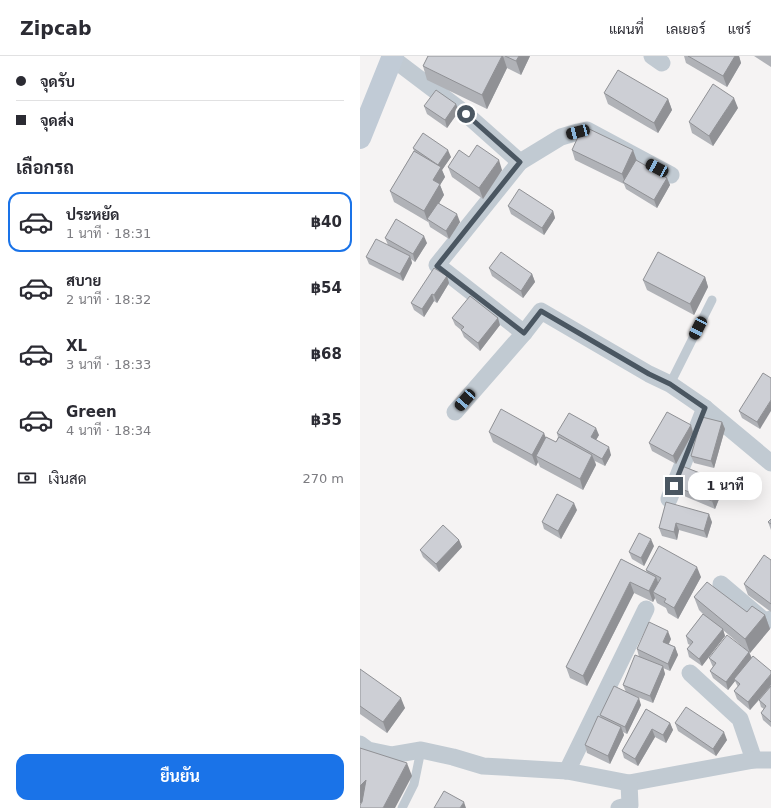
<!DOCTYPE html>
<html lang="th">
<meta charset="utf-8">
<style>
body{margin:0;font-family:"DejaVu Sans",Sarabun,sans-serif;background:#f7f7f7;color:#2b2b33;height:100vh;display:flex;flex-direction:column;font-size:15px;white-space:nowrap}
*{box-sizing:border-box;margin:0}
p{font-size:13px;color:#7c7c81}
.icon{flex:none;width:22px;height:22px;fill:none;stroke:currentColor;stroke-width:2;stroke-linecap:round;stroke-linejoin:round}
.map{position:relative;flex:1;overflow:hidden}
.sheet{display:flex;flex-direction:column;background:#fff;width:360px}
.sheet>*{flex:none}
.guide{display:grid;align-content:center;height:88px;padding:0 16px;background:#fff}
.end{position:absolute;width:18px;height:18px;margin:-9px;border:5px solid #4a5661;background:#fff;box-shadow:0 0 0 2px #fff}
.from{border-radius:50%}
.bubble{position:absolute;height:28px;border-radius:12px;background:#fff;box-shadow:0 4px 16px #0002;font-size:13px;font-weight:700;line-height:28px;text-align:center}
.car{position:absolute;width:12px;height:24px;margin:-12px -6px;border-radius:5px;box-shadow:0 0 3px 1px #0007;background:linear-gradient(#222 24%,#8ab4d8 0 40%,#222 0 76%,#8ab4d8 0 86%,#222 0)}
.guide b{display:flex;align-items:center;gap:14px;height:38px;font-size:15px}
.guide b+b{border-top:1px solid #e1e1e2}
.guide i{width:10px;height:10px;background:#2b2b33}
ul{padding:0;list-style:none}
li{display:flex;align-items:center;gap:12px;height:60px;margin:0 8px 6px;padding:0 8px;border:2px solid transparent;border-radius:12px}
li div{flex:1}
li b{display:block;font-size:15px}
li em{font-style:normal;font-weight:700}
li.on{border-color:#1a73e8}
li>.icon{width:36px;height:36px;stroke-width:1.5}
h2{padding:0 16px;font-size:18px;line-height:48px}
.pay{display:flex;align-items:center;gap:10px;height:44px;padding:0 16px;font-size:15px}
.pay p{margin-inline-start:auto}
.action{display:flex;gap:8px;margin-top:auto;padding:8px 16px}
.action a{flex:1;height:46px;border-radius:12px;background:#1a73e8;color:#fff;font-size:16px;font-weight:700;line-height:46px;text-align:center}
header{display:flex;align-items:center;gap:24px;box-sizing:border-box;height:56px;padding:0 20px;background:#fff;border-bottom:1px solid #e1e1e2}
header strong{font-size:19px}
nav{display:flex;gap:22px;margin-inline-start:auto;font-size:14px}
main{display:flex;flex:1;min-height:0}
.map>svg:first-child{display:block}
</style>
<header>
<strong>Zipcab</strong>
<nav><a>แผนที่</a><a>เลเยอร์</a><a>แชร์</a></nav>
</header>
<main>
<section class="sheet">
<div class="guide">
<b><i class="from"></i>จุดรับ</b>
<b><i></i>จุดส่ง</b>
</div>
<h2>เลือกรถ</h2>
<ul>
<li class="on"><svg class="icon" aria-label="car" viewBox="0 0 24 24"><path d="M5 17H2v-5l4-1 3-4h7l3 4 3 1v5h-3M9 17h6M6 11h13"/><circle cx="7" cy="17" r="2"/><circle cx="17" cy="17" r="2"/></svg><div><b>ประหยัด</b><p>1 นาที · 18:31</p></div><em>฿40</em></li>
<li><svg class="icon" aria-label="car" viewBox="0 0 24 24"><path d="M5 17H2v-5l4-1 3-4h7l3 4 3 1v5h-3M9 17h6M6 11h13"/><circle cx="7" cy="17" r="2"/><circle cx="17" cy="17" r="2"/></svg><div><b>สบาย</b><p>2 นาที · 18:32</p></div><em>฿54</em></li>
<li><svg class="icon" aria-label="car" viewBox="0 0 24 24"><path d="M5 17H2v-5l4-1 3-4h7l3 4 3 1v5h-3M9 17h6M6 11h13"/><circle cx="7" cy="17" r="2"/><circle cx="17" cy="17" r="2"/></svg><div><b>XL</b><p>3 นาที · 18:33</p></div><em>฿68</em></li>
<li><svg class="icon" aria-label="car" viewBox="0 0 24 24"><path d="M5 17H2v-5l4-1 3-4h7l3 4 3 1v5h-3M9 17h6M6 11h13"/><circle cx="7" cy="17" r="2"/><circle cx="17" cy="17" r="2"/></svg><div><b>Green</b><p>4 นาที · 18:34</p></div><em>฿35</em></li>
</ul>
<div class="pay"><svg class="icon" aria-label="cash" viewBox="0 0 24 24"><path d="M3 7h18v10H3z"/><circle cx="12" cy="12" r="2"/></svg>เงินสด<p>270 m</p></div>
<div class="action"><a>ยืนยัน</a></div>
</section>
<div class="map">
<svg width="411" height="752" viewBox="0 0 411 752">
<rect width="100%" height="100%" fill="#f5f3f3"/>
<g fill="none" stroke-linecap="round" stroke-linejoin="round">
<g stroke="#c1cad2" stroke-width="9">
<path d="M310,328L352,244"/>
<path d="M42,752L54,728L61,694"/>
</g>
<g stroke="#c1cad2" stroke-width="17">
<path d="M292,0L302,7"/>
<path d="M32,2L106,58L160,106"/>
<path d="M164,277L77,209L160,106L201,81L218,76L227,74L311,119"/>
<path d="M95,356L164,277L181,255L289,318L310,328L345,352L411,407"/>
<path d="M309,443L345,352"/>
<path d="M361,528L400,561L406,565L411,563"/>
<path d="M330,617L380,663L394,704"/>
<path d="M0,688L8,694L32,699L61,694L93,701L123,710L207,715L269,727L394,704H411"/>
<path d="M207,715L286,553"/>
<path d="M259,752L270,749L269,727"/>
</g>
<path stroke="#c1cbd6" stroke-width="22" d="M0,82L33,0"/>
</g>
<g fill="#b0b2b7">
<path d="M68,0H170L161,19L147,12L127,53L67,24L63,10Z"/>
<path d="M324,0H379L381,7L367,31L326,7Z"/>
<path d="M394,0H411V11Z"/>
<path d="M244,37L308,43L312,54L298,77L248,48Z"/>
<path d="M64,50L99,55L87,72L67,58Z"/>
<path d="M378,52L353,90L332,77L329,66Z"/>
<path d="M53,92L91,101L82,114L85,121L80,129L84,139L79,147L100,166L89,183L70,171L68,165V166L34,146L30,135L54,95Z"/>
<path d="M212,94L276,104L307,122L310,129L297,152L266,133L264,128L215,104Z"/>
<path d="M88,111L142,114L123,143L92,121Z"/>
<path d="M148,150L193,155L195,162L184,179L151,158Z"/>
<path d="M25,182L67,187L55,206L51,203L52,207L43,225L9,208L6,201L28,189Z"/>
<path d="M129,212L172,218L175,226L163,242L132,220Z"/>
<path d="M87,220L89,227L77,247L74,245L64,261L54,254L51,247Z"/>
<path d="M345,221L348,231L334,259L287,234L283,224Z"/>
<path d="M92,262L140,269L120,295L104,281L101,274L95,269Z"/>
<path d="M411,322L400,373L382,362L379,355Z"/>
<path d="M362,366L365,373L354,412L334,407L331,400Z"/>
<path d="M129,376L186,381L196,386L198,381L197,377L239,379L236,384L251,399L245,410L235,405L236,409L223,434L180,411L178,406L176,410L133,386Z"/>
<path d="M333,376L316,408L292,395L289,387Z"/>
<path d="M360,425L363,433L355,453L317,437L314,430Z"/>
<path d="M306,446L352,466L347,482L319,474L317,484L302,480L299,472Z"/>
<path d="M217,454L201,483L184,473L182,466Z"/>
<path d="M411,463V474L408,466Z"/>
<path d="M99,484L102,491L79,516L63,501L60,494Z"/>
<path d="M294,490L284,510L272,503L269,496Z"/>
<path d="M261,503L287,516L286,514L341,521L318,563L308,557L306,552L297,547L295,542L293,546L274,537L227,630L210,622L206,611Z"/>
<path d="M411,504V556L388,539L384,528Z"/>
<path d="M334,541L387,556L405,559L410,573L390,597L389,596L392,602L411,630V671L403,664L401,657L404,653L401,651L399,644L390,654L377,643L374,635L378,631L375,625L368,634L353,622L350,615L353,611L352,609L349,602L384,592L363,574L365,580L342,610L329,601L327,593L330,589L328,588L326,580L343,558L339,554Z"/>
<path d="M311,583L309,588L315,591L318,599L310,615L303,612L305,618L293,647L275,640L281,649L267,678L263,676L264,679L250,708L227,697L225,689L241,661L240,659L266,636L263,629L279,601L277,593Z"/>
<path d="M0,613L45,652L27,677L0,658Z"/>
<path d="M286,653L310,667L313,674L306,687L295,681L278,710L264,702L262,695Z"/>
<path d="M315,667L367,684L356,700L318,675Z"/>
</g>
<g fill="#909195">
<path d="M142,0H143L147,12L127,53L122,39Z"/>
<path d="M159,0H170L161,19L156,5Z"/>
<path d="M375,0H379L381,7L367,31L363,20Z"/>
<path d="M374,42L378,52L353,90L349,80Z"/>
<path d="M308,43L312,54L298,77L294,67Z"/>
<path d="M96,48L99,55L87,72L85,64Z"/>
<path d="M88,94L91,101L82,114L85,121L80,129L84,139L69,164L67,163L68,166L64,155L78,109Z"/>
<path d="M273,94L277,105L265,127L262,118Z"/>
<path d="M139,104L142,114L123,143L119,132Z"/>
<path d="M307,122L310,129L297,152L294,144Z"/>
<path d="M193,155L195,162L184,179L182,172Z"/>
<path d="M97,158L100,166L89,183L86,175Z"/>
<path d="M64,180L67,187L55,206L53,198Z"/>
<path d="M50,200L52,207L43,225L40,218Z"/>
<path d="M172,218L175,226L163,242L161,235Z"/>
<path d="M87,220L89,227L77,247L74,239Z"/>
<path d="M345,221L348,231L334,259L330,248Z"/>
<path d="M72,238L74,245L64,261L62,253Z"/>
<path d="M138,262L140,269L120,295L118,287Z"/>
<path d="M411,344V355L400,373L397,366Z"/>
<path d="M362,366L365,373L354,412L351,405Z"/>
<path d="M331,369L333,376L316,408L313,400Z"/>
<path d="M236,372L239,379L233,389L231,381Z"/>
<path d="M184,377L188,387L176,400L178,406L176,410L172,399Z"/>
<path d="M249,391L251,399L245,410L242,403Z"/>
<path d="M232,399L236,409L223,434L220,423Z"/>
<path d="M360,425L363,433L355,453L352,445Z"/>
<path d="M214,447L217,454L201,483L198,475Z"/>
<path d="M349,458L352,466L347,482L344,475Z"/>
<path d="M316,467L319,474L317,484L314,476Z"/>
<path d="M291,483L294,490L284,510L281,502Z"/>
<path d="M99,484L102,491L79,516L76,508Z"/>
<path d="M337,511L341,521L318,563L314,552Z"/>
<path d="M296,521L300,532L293,536L295,542L293,546L289,535Z"/>
<path d="M270,526L274,537L227,630L223,620Z"/>
<path d="M405,559L410,573L390,597L385,583Z"/>
<path d="M363,573L365,580L342,610L339,603Z"/>
<path d="M308,575L311,583L306,593L303,586Z"/>
<path d="M315,591L318,599L310,615L308,608Z"/>
<path d="M389,596L392,603L374,623L375,625L368,634L366,626Z"/>
<path d="M303,610L305,618L293,647L290,640Z"/>
<path d="M411,618V629L390,654L388,646Z"/>
<path d="M41,642L45,652L27,677L23,666Z"/>
<path d="M279,642L281,649L267,678L265,671Z"/>
<path d="M310,667L313,674L306,687L303,679Z"/>
<path d="M261,671L264,679L250,708L248,700Z"/>
<path d="M292,673L295,681L278,710L275,703Z"/>
<path d="M364,676L367,684L356,700L353,693Z"/>
<path d="M47,707L52,720L35,752H23Z"/>
<path d="M6,724L11,738L0,748V730Z"/>
<path d="M104,746L106,752H100Z"/>
</g>
<g fill="#cdcfd5" stroke="#909195">
<path d="M68,0H142L122,39L63,10Z"/>
<path d="M145,0H159L156,5Z"/>
<path d="M328,0H375L363,20Z"/>
<path d="M258,14L308,43L294,67L244,37Z"/>
<path d="M353,28L374,42L349,80L329,66Z"/>
<path d="M76,34L96,48L85,64L64,50Z"/>
<path d="M223,70L273,94L262,118L212,94Z"/>
<path d="M63,77L88,94L78,109L53,92Z"/>
<path d="M117,89L139,104L119,132L88,111L99,94L109,101Z"/>
<path d="M54,95L81,111L73,124L80,128L64,155L30,135Z"/>
<path d="M276,104L307,122L294,144L263,126Z"/>
<path d="M159,133L193,155L182,172L148,150Z"/>
<path d="M78,147L97,158L86,175L67,163Z"/>
<path d="M36,163L64,180L53,198L25,182Z"/>
<path d="M16,183L50,200L40,218L6,201Z"/>
<path d="M141,196L172,218L161,235L129,212Z"/>
<path d="M298,196L345,221L330,248L283,224Z"/>
<path d="M74,212L87,220L74,239L72,238L62,253L51,247Z"/>
<path d="M110,240L138,262L118,287L101,274L104,271L92,262Z"/>
<path d="M403,317L411,322V344L397,366L379,355Z"/>
<path d="M141,353L184,377L172,399L129,376Z"/>
<path d="M307,356L331,369L313,400L289,387Z"/>
<path d="M209,357L236,372L231,381L249,391L242,403L197,377Z"/>
<path d="M342,361L362,366L351,405L331,400Z"/>
<path d="M186,381L196,386L199,381L232,399L220,423L176,400Z"/>
<path d="M322,410L360,425L352,445L314,430Z"/>
<path d="M197,438L214,447L198,475L182,466Z"/>
<path d="M306,446L349,458L344,475L316,467L314,476L299,472Z"/>
<path d="M411,463V468L408,466Z"/>
<path d="M83,469L99,484L76,508L60,494Z"/>
<path d="M279,477L291,483L281,502L269,496Z"/>
<path d="M299,490L337,511L314,552L304,546L306,543L293,536L301,522L286,514Z"/>
<path d="M404,499L411,504V548L384,528Z"/>
<path d="M261,503L296,521L289,535L270,526L223,620L206,611Z"/>
<path d="M347,526L387,556L392,550L405,559L385,583L334,541Z"/>
<path d="M343,558L363,573L339,603L327,593L333,586L326,580Z"/>
<path d="M289,566L308,575L303,586L315,591L308,608L277,593Z"/>
<path d="M367,579L389,596L366,626L350,615L356,607L349,602Z"/>
<path d="M275,599L303,610L290,640L263,629Z"/>
<path d="M393,600L411,615V618L388,646L374,635L380,628L374,623Z"/>
<path d="M0,613L41,642L23,666L0,650Z"/>
<path d="M254,630L279,642L265,671L240,659Z"/>
<path d="M411,630V666L401,657L406,650L399,644Z"/>
<path d="M326,651L364,676L353,693L315,667Z"/>
<path d="M286,653L310,667L303,679L292,673L275,703L262,695Z"/>
<path d="M238,660L261,671L248,700L225,689Z"/>
<path d="M0,692L47,707L23,752H0V749L2,746L6,724L0,730Z"/>
<path d="M84,735L104,746L100,752H74Z"/>
</g>
<g fill="none" stroke-linecap="round" stroke-linejoin="round">
<path stroke="#4a5661" stroke-width="5" d="M106,58L160,106L77,210L164,277L181,255L289,318L310,328L345,352L314,430"/>
</g>
</svg>
<i class="end from" style="left:106px;top:58px"></i>
<i class="end" style="left:314px;top:430px"></i>
<div class="bubble" style="left:328px;top:416px;width:74px">1 นาที</div>
<i class="car" style="left:218px;top:76px;rotate:255deg"></i>
<i class="car" style="left:297px;top:112px;rotate:298deg"></i>
<i class="car" style="left:338px;top:272px;rotate:207deg"></i>
<i class="car" style="left:105px;top:344px;rotate:221deg"></i>
</div>
</main>
